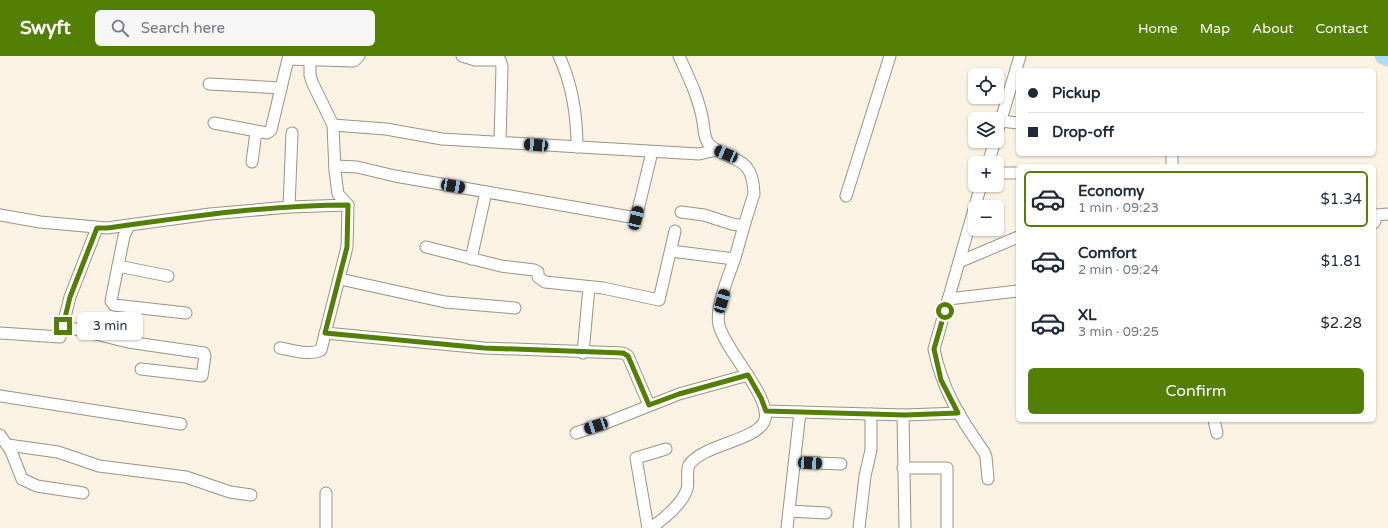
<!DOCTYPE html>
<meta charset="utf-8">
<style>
body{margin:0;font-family:"Varela Round",sans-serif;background:#f6f6f7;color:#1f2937;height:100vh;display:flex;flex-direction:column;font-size:15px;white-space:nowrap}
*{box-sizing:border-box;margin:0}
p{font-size:13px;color:#747a83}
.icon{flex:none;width:22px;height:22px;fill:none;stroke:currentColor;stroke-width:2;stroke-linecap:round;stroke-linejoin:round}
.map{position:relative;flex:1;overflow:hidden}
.details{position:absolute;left:1016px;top:108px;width:360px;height:258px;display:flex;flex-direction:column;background:#fff;border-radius:6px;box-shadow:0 1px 3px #0004}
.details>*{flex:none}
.banner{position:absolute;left:1016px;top:12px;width:360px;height:88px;border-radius:6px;box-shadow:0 1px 3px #0004;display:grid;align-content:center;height:88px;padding:0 12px;background:#fff}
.fabs{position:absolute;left:968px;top:12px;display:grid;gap:8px}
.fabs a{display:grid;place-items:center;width:36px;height:36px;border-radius:6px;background:#fff;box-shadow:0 1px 3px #0004;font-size:20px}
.end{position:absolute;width:18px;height:18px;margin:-9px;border:5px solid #527f04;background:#fff;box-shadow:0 0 0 2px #fff}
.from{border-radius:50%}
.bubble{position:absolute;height:28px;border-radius:6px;background:#fff;box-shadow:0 1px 3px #0004;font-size:13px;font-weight:600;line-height:28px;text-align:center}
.car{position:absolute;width:12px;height:24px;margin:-12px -6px;border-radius:5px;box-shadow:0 0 3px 1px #0007;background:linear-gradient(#222 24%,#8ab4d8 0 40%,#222 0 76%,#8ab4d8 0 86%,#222 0)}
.banner b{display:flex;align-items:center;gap:14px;height:38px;font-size:15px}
.banner b+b{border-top:1px solid #e0e1e3}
.banner i{width:10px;height:10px;background:#1f2937}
ul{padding:7px 0 0;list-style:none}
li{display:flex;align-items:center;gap:12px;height:56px;margin:0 8px 6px;padding:0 4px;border:2px solid transparent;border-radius:6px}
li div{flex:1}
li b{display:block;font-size:15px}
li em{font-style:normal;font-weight:600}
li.selected{border-color:#527f04}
li>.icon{width:36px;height:36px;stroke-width:1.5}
.cta{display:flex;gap:8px;margin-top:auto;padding:8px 12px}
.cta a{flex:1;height:46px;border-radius:6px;background:#527f04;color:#fff;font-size:16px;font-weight:600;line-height:46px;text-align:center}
header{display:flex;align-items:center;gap:24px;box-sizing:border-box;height:56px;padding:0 20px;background:#527f04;color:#fff}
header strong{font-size:19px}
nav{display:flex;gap:22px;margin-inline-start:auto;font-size:14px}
.search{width:280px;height:36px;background:#f6f6f7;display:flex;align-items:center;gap:10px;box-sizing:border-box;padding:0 14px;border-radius:6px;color:#747a83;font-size:15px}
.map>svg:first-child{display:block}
</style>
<header>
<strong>Swyft</strong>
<div class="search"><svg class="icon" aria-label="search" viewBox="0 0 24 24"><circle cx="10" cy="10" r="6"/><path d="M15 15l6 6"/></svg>Search here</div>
<nav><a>Home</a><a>Map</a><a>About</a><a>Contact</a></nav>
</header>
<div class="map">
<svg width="1388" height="472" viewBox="0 0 1388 472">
<rect width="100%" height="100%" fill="#faf2e3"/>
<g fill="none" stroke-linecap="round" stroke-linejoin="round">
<g stroke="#9a9385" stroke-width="13">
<g id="minor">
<path d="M462,0L475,4H500L502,10L500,86"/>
<path d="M559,0C573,30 577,59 577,91"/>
<path d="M209,28L281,32"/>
<path d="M1001,65L1018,67"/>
<path d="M214,67L267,77L271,74L288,3L354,5L359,0"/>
<path d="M333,69L386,73L442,83L699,98L717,94"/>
<path d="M997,77L1020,0"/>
<path d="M1172,98V110"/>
<path d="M252,106L256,76"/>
<path d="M988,107L995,85"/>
<path d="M335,110L357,111L395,120L636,162L652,96"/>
<path d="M997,117H1018"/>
<path d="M981,129L934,293C942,333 960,362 984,396L986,401L988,423"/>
<path d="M846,140L890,0"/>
<path d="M289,151L292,77"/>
<path d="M681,156L704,159L732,168L744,170"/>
<path d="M0,159L40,166L107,172L210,158L289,151L348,149"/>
<path d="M1374,167L1377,159L1388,158"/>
<path d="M129,169L124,180L111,245L114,249L186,257"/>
<path d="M426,191L501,210L534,214L538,216V221L545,226L603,232L659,244L675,175"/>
<path d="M671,195L734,203"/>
<path d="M471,203L486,136"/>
<path d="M959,206L1018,181"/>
<path d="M118,210L168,220"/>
<path d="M340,223L445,246L515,252"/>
<path d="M948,243L1018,235"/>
<path d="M63,270L128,286L204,297L205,300L202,320L141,313"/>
<path d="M0,277L60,281L70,241L97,172"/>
<path d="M325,277L484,292L623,297L628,300L649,349"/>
<path d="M280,292C293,294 309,300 321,294L347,191L348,149L338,138L335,115L333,69L312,26L310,19V0"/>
<path d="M583,297L589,231"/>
<path d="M0,340L181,368"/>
<path d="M765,355L905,359L959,357"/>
<path d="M903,359L905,472"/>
<path d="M1214,364L1217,377"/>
<path d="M576,377L606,367L679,338L748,319"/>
<path d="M0,379L11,395L22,423L37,430L83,437"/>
<path d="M8,389L58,396L99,410L186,421L230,436L251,439"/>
<path d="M795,406L841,408"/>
<path d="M903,412H947V472"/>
<path d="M789,455L826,457"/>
<path d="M326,472V437"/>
<path d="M648,472L636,402L666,393"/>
<path d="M650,472C662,465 683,447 687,433C689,426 686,415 689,409C702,389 754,385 764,366C775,345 724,293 719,269C715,251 729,219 735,202C741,180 747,159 754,138C753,95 727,108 708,87C704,81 704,73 703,66C699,42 689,22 679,0"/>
<path d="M787,472L800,356"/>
<path d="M859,472L865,420L871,394V358"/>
</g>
</g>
<g stroke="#d6d6d4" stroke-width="17">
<path id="major" d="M1383,0L1388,2"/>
</g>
<use href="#minor" stroke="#fff" stroke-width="11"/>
<use href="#major" stroke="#acdcf7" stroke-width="15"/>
</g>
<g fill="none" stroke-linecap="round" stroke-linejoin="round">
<path stroke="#527f04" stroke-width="5" d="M63,270L70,241L97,172H107C186,161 268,149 348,149L347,191L325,277L484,292L623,297L628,300L649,349L679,338L748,319L761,342L766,355L905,359L958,357L941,324L934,293L945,255"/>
</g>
</svg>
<div class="fabs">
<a><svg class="icon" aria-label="locate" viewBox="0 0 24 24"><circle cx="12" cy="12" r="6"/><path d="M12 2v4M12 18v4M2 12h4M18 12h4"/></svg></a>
<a><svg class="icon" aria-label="layers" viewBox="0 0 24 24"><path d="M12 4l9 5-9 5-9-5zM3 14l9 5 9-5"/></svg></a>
<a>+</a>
<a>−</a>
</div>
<i class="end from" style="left:945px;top:255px"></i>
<i class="end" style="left:63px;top:270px"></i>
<div class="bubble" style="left:77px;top:256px;width:66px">3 min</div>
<i class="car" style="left:536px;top:89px;rotate:274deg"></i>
<i class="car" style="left:726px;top:98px;rotate:293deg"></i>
<i class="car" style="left:453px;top:130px;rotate:100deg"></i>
<i class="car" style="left:636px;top:162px;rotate:13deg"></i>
<i class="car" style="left:722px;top:245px;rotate:16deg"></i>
<i class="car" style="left:596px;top:370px;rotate:252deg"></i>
<i class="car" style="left:810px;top:407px;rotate:93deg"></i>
<div class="banner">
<b><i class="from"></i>Pickup</b>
<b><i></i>Drop-off</b>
</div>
<section class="details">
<ul>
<li class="selected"><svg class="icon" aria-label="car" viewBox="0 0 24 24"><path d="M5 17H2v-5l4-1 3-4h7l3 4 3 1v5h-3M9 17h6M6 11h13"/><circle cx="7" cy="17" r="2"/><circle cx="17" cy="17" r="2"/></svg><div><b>Economy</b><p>1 min · 09:23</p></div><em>$1.34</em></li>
<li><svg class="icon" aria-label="car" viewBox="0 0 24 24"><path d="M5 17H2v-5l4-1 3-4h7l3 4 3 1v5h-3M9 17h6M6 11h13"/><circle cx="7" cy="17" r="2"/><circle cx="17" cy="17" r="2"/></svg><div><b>Comfort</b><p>2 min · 09:24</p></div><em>$1.81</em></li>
<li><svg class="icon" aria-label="car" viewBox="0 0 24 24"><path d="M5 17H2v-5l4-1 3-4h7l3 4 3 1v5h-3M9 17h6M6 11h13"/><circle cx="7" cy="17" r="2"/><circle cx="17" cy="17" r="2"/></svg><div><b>XL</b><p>3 min · 09:25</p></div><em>$2.28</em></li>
</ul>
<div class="cta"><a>Confirm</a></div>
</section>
</div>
